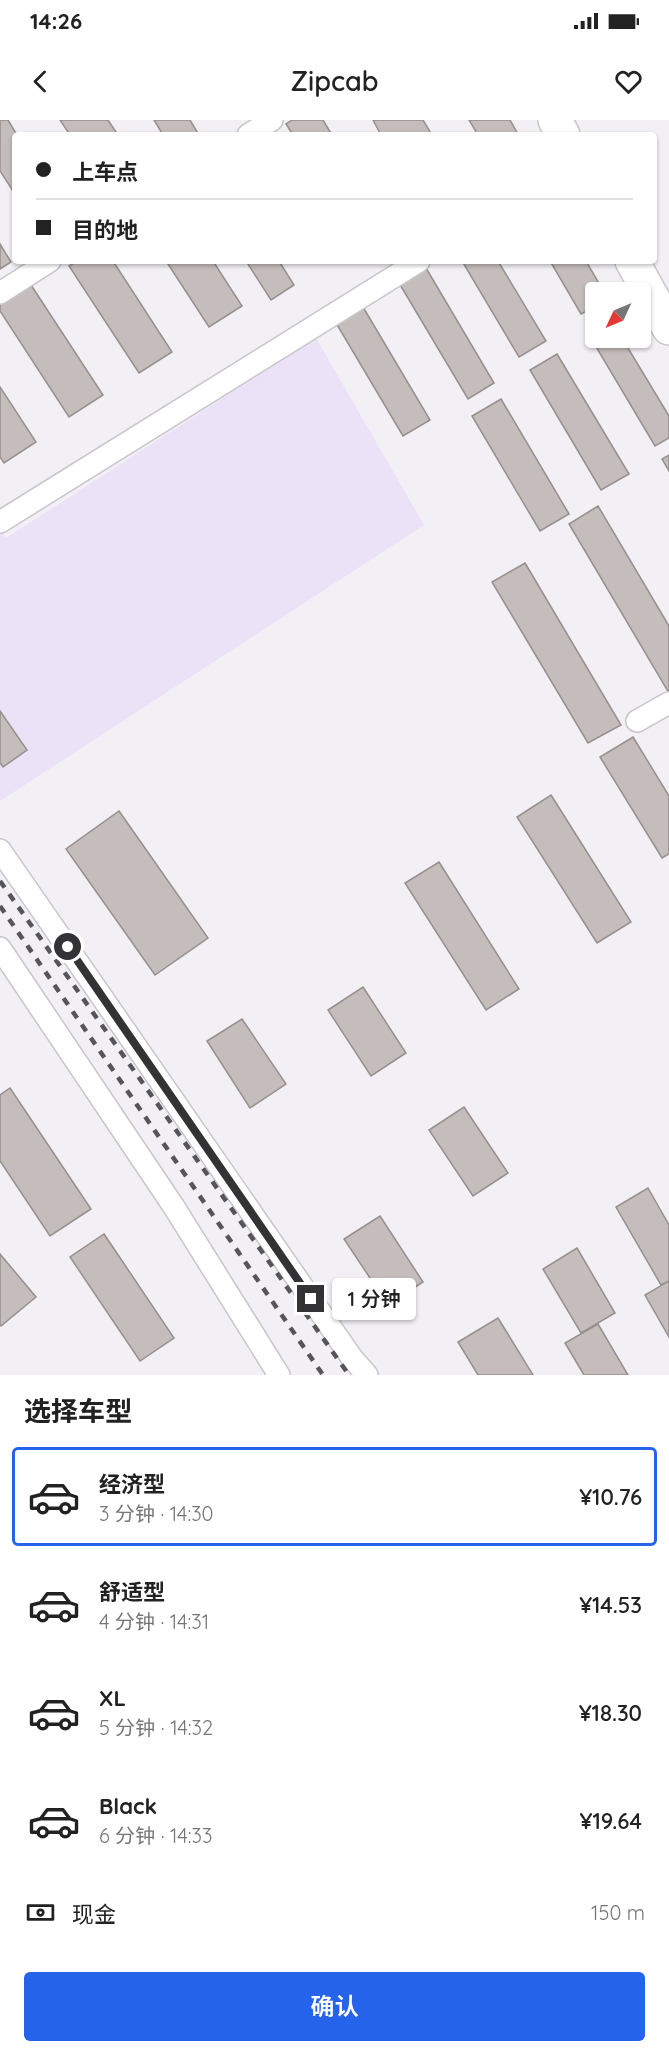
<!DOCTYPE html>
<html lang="zh">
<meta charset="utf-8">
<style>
body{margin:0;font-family:Quicksand,"Noto Sans SC",sans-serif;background:#f2f2f2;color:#222;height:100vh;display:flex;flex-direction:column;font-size:22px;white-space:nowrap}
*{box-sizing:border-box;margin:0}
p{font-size:20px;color:#767676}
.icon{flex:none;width:33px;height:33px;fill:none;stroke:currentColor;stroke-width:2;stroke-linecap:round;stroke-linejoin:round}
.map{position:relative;height:1255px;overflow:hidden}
.sheet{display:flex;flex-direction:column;background:#fff;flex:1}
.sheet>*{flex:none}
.banner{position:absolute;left:12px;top:12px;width:645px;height:132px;border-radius:6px;box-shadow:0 2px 4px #0004;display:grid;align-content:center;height:132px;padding:0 24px;background:#fff}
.needle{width:39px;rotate:226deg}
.fabs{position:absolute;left:585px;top:162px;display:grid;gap:12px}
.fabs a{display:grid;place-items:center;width:66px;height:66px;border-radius:6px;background:#fff;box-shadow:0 2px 4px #0004;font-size:30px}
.end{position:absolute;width:27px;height:27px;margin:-14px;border:8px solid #333235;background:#fff;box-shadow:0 0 0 3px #fff}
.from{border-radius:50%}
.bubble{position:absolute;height:42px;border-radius:6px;background:#fff;box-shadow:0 2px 4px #0004;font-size:20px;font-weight:600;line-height:42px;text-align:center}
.banner b{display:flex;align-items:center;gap:21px;height:57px;font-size:22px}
.banner b+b{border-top:2px solid #e0e0e0}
.banner i{width:15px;height:15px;background:#222}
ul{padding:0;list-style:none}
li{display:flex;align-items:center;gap:18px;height:99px;margin:0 12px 9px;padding:0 12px;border:3px solid transparent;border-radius:6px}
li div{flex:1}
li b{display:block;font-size:22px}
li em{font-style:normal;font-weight:600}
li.selected{border-color:#2563eb}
li>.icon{width:54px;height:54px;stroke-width:1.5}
h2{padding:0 24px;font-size:27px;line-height:72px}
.pay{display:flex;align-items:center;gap:15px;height:66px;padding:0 24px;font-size:22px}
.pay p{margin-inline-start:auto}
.action{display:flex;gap:12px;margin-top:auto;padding:12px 24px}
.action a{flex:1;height:69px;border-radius:6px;background:#2563eb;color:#fff;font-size:24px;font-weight:600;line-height:69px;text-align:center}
.status{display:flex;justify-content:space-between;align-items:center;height:42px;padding:0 30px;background:#fff;direction:ltr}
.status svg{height:16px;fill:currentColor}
header{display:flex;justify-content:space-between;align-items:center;height:78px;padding:0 24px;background:#fff;font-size:27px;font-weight:600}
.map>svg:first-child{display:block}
</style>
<div class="status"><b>14:26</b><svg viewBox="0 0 49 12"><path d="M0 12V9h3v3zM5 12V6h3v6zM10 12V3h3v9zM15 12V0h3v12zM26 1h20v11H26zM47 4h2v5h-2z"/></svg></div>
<header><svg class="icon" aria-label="back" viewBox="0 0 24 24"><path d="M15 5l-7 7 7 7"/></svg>Zipcab<svg class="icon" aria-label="heart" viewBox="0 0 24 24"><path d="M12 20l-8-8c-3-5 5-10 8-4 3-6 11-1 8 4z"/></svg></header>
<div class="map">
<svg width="669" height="1255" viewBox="0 0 669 1255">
<rect width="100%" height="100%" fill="#f2eff5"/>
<path fill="#ebe2f7" d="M316,218L424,405L0,681V410L6,418Z"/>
<g fill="#c5bdbb" stroke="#968f8d" stroke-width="1.5">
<path d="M0,0H8L17,15H15V74L0,51Z"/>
<path d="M60,0H108L118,15H70Z"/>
<path d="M154,0H190L199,15H163Z"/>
<path d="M292,0H323L332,15H293L286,4Z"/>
<path d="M373,0H423L432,15H381Z"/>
<path d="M469,0H510L518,14L478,15Z"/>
<path d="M0,124L11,142L0,149Z"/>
<path d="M77,141H113L172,232L139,253L69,146Z"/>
<path d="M166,141H213L242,186L209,207Z"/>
<path d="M246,141H279L294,165L271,180Z"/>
<path d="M462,141H498L546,221L519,237Z"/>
<path d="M550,141H586L604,172H596V186L581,194Z"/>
<path d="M426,148L494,263L468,279L399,163Z"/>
<path d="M31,165L103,275L69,297L0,191V184Z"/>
<path d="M363,187L430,300L403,316L336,203Z"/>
<path d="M596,211V218H622L669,296V318L655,326L589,215Z"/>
<path d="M557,234L629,354L601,370L530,250Z"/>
<path d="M0,267L36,322L4,343L0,337Z"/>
<path d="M501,279L569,394L540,411L472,296Z"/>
<path d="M669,335V351L662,339Z"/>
<path d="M598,386L669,506V573L569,404Z"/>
<path d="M525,443L621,605L588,623L492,462Z"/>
<path d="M0,591L27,630L3,647L0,643Z"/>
<path d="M633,617L669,676V734L662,738L600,637Z"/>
<path d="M551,675L631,802L597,823L517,697Z"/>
<path d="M119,691L208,818L155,855L66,729Z"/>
<path d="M439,742L519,869L486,890L405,763Z"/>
<path d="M363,867L406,933L371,956L328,890Z"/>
<path d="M242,899L286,964L250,988L207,921Z"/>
<path d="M10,968L91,1089L50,1116L0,1041V975Z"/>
<path d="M464,987L508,1053L473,1076L429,1010Z"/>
<path d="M648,1068L669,1105V1161L661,1165L616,1087Z"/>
<path d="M380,1096L423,1162L388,1185L344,1119Z"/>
<path d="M104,1114L174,1218L140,1241L70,1137Z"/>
<path d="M577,1128L615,1193L581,1213L543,1149Z"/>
<path d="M0,1134L36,1177L1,1206L0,1205Z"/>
<path d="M669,1161V1217L645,1175Z"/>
<path d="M498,1198L533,1255H478L458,1222Z"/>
<path d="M598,1204L628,1255H584L565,1223Z"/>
</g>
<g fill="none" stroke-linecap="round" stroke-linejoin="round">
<g stroke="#c8c6cc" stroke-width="24">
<g id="minor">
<path d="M248,15L272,0"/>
<path d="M0,173L50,141"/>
<path d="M0,402L419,141"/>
<path d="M637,601L669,583"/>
<path d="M0,730L352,1238L367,1255"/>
<path d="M0,828L174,1087L279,1255"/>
</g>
</g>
<g stroke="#c8c6cc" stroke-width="36">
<g id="primary">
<path d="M555,0L563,15"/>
<path d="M632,141L669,208"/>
</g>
</g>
<use href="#minor" stroke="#fff" stroke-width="21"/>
<use href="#primary" stroke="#fff" stroke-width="33"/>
<g stroke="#575559" stroke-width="4.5" stroke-dasharray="8 8" stroke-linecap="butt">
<path d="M0,761L349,1255"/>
<path d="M0,786L323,1255"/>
</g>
</g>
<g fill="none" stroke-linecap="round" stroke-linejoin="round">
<path stroke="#333235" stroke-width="8" d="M68,827L311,1179"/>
</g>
</svg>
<div class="fabs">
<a><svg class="needle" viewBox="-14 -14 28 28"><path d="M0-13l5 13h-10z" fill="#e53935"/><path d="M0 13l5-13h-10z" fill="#767676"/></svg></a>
</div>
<i class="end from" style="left:68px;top:827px"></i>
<i class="end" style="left:311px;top:1179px"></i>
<div class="bubble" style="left:332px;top:1158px;width:84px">1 分钟</div>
<div class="banner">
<b><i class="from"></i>上车点</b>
<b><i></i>目的地</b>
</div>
</div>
<section class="sheet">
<h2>选择车型</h2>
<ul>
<li class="selected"><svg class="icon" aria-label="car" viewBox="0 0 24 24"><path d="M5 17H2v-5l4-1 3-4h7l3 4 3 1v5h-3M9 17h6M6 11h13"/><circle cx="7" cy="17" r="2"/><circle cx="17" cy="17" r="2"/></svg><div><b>经济型</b><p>3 分钟 · 14:30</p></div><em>¥10.76</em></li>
<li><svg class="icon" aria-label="car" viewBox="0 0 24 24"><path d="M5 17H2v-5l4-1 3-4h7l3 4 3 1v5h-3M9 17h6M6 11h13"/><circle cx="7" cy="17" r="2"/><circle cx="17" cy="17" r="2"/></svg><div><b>舒适型</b><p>4 分钟 · 14:31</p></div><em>¥14.53</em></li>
<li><svg class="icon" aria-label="car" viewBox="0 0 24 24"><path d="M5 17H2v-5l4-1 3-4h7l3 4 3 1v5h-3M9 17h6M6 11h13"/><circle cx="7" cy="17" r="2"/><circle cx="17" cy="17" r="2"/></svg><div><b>XL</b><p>5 分钟 · 14:32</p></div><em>¥18.30</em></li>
<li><svg class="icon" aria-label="car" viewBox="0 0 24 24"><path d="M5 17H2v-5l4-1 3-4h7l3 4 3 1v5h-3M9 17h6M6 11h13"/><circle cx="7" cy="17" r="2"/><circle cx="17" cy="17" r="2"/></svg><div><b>Black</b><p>6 分钟 · 14:33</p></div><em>¥19.64</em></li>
</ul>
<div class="pay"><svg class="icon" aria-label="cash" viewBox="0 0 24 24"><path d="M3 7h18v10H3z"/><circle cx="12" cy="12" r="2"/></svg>现金<p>150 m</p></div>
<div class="action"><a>确认</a></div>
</section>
